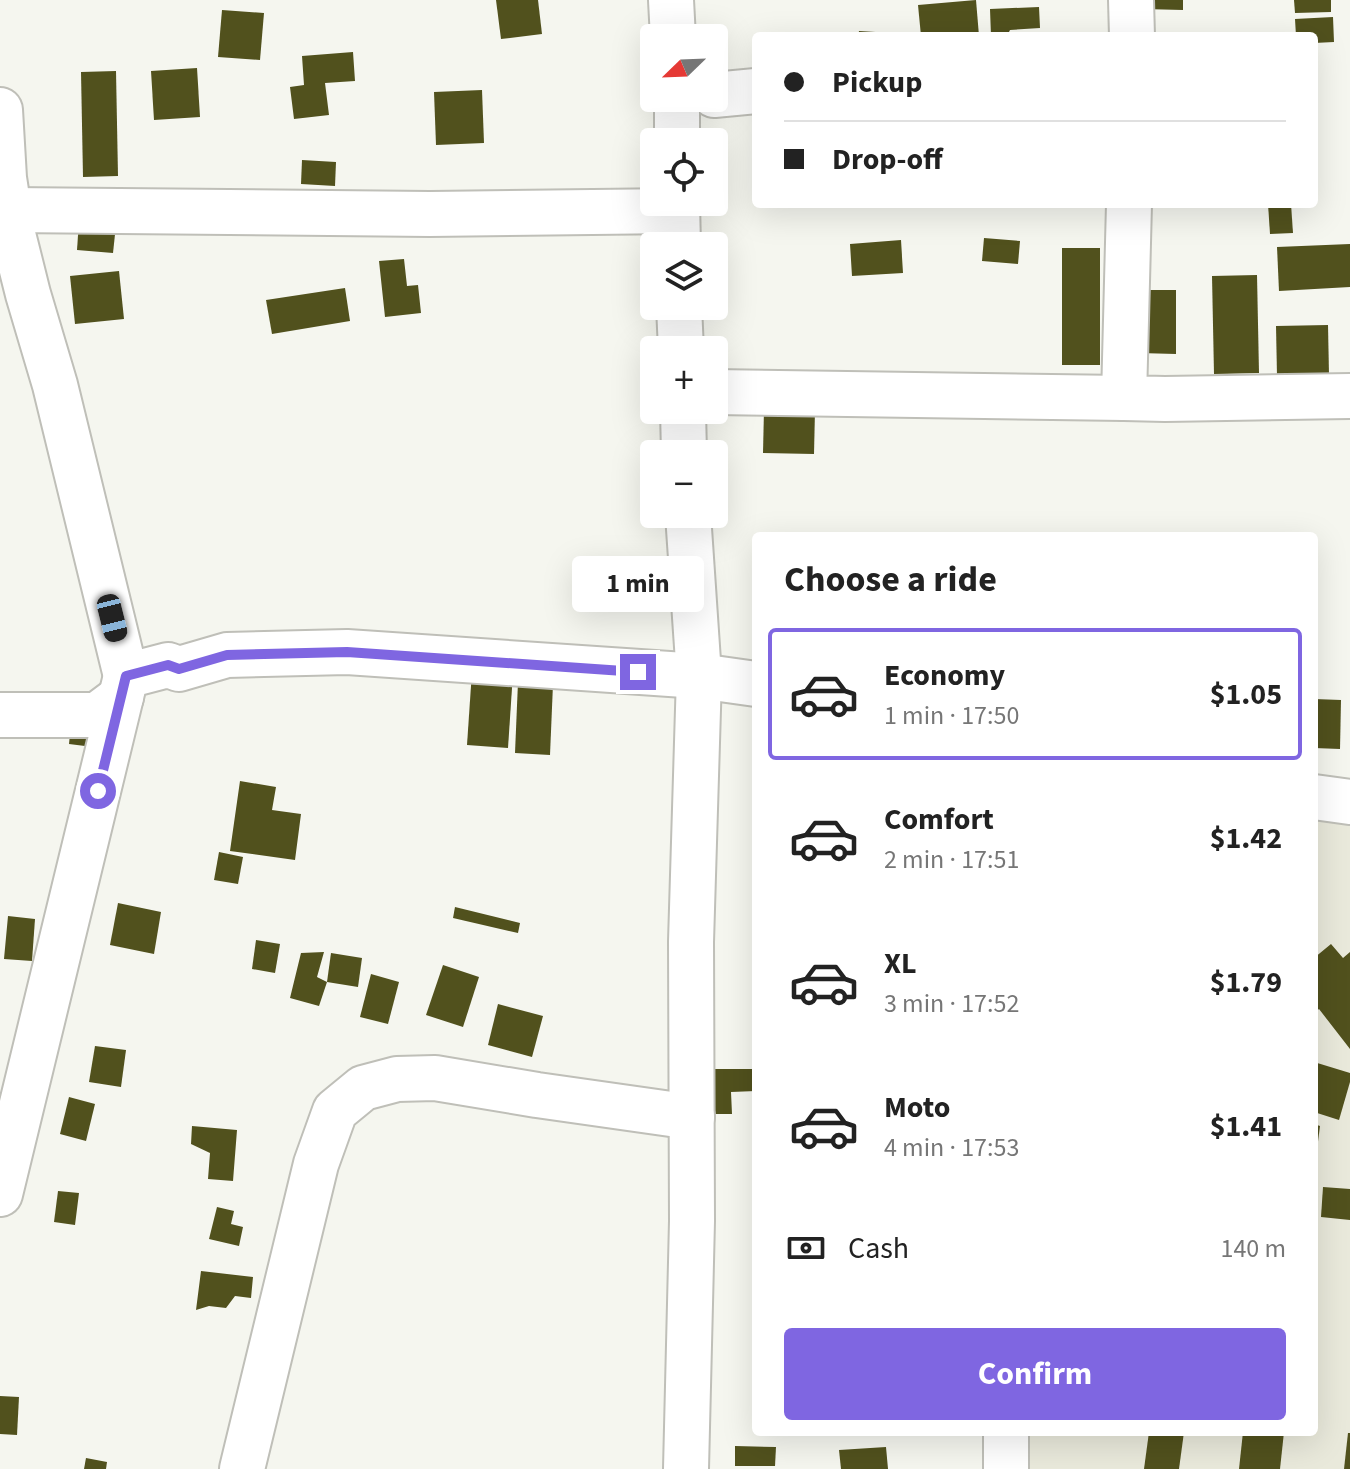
<!DOCTYPE html>
<meta charset="utf-8">
<style>
body{margin:0;font-family:"Source Sans 3",sans-serif;background:#f2f2f2;color:#222;height:100vh;display:flex;flex-direction:column;font-size:30px;white-space:nowrap}
*{box-sizing:border-box;margin:0}
p{font-size:26px;color:#767676}
.icon{flex:none;width:44px;height:44px;fill:none;stroke:currentColor;stroke-width:2;stroke-linecap:round;stroke-linejoin:round}
.map{position:relative;flex:1;overflow:hidden}
.details{position:absolute;left:752px;top:532px;width:566px;height:904px;display:flex;flex-direction:column;background:#fff;border-radius:8px;box-shadow:0 8px 32px #0002}
.details>*{flex:none}
.top-card{position:absolute;left:752px;top:32px;width:566px;height:176px;border-radius:8px;box-shadow:0 8px 32px #0002;display:grid;align-content:center;height:176px;padding:0 32px;background:#fff}
.needle{width:52px;rotate:247deg}
.tools{position:absolute;left:640px;top:24px;display:grid;gap:16px}
.tools a{display:grid;place-items:center;width:88px;height:88px;border-radius:8px;background:#fff;box-shadow:0 8px 32px #0002;font-size:40px}
.end{position:absolute;width:36px;height:36px;margin:-18px;border:10px solid #7f66e1;background:#fff;box-shadow:0 0 0 4px #fff}
.from{border-radius:50%}
.bubble{position:absolute;height:56px;border-radius:8px;background:#fff;box-shadow:0 8px 32px #0002;font-size:26px;font-weight:700;line-height:56px;text-align:center}
.car{position:absolute;width:24px;height:48px;margin:-24px -12px;border-radius:10px;box-shadow:0 0 6px 2px #0007;background:linear-gradient(#222 24%,#8ab4d8 0 40%,#222 0 76%,#8ab4d8 0 86%,#222 0)}
.top-card b{display:flex;align-items:center;gap:28px;height:76px;font-size:30px}
.top-card b+b{border-top:2px solid #e0e0e0}
.top-card i{width:20px;height:20px;background:#222}
ul{padding:0;list-style:none}
li{display:flex;align-items:center;gap:24px;height:132px;margin:0 16px 12px;padding:0 16px;border:4px solid transparent;border-radius:8px}
li div{flex:1}
li b{display:block;font-size:30px}
li em{font-style:normal;font-weight:700}
li.current{border-color:#7f66e1}
li>.icon{width:72px;height:72px;stroke-width:1.5}
h2{padding:0 32px;font-size:36px;line-height:96px}
.pay{display:flex;align-items:center;gap:20px;height:88px;padding:0 32px;font-size:30px}
.pay p{margin-inline-start:auto}
.button{display:flex;gap:16px;margin-top:auto;padding:16px 32px}
.button a{flex:1;height:92px;border-radius:8px;background:#7f66e1;color:#fff;font-size:32px;font-weight:700;line-height:92px;text-align:center}
.map>svg:first-child{display:block}
</style>
<div class="map">
<svg width="1350" height="1469" viewBox="0 0 1350 1469">
<rect width="100%" height="100%" fill="#f5f6ef"/>
<path fill="#e9e9db" d="M1314,816L1350,819V1469H983L982,1432H1314Z"/>
<g fill="#51511d">
<path d="M496,0H538L542,34L501,39Z"/>
<path d="M976,0L979,36H921L918,5Z"/>
<path d="M1144,0H1183V10L1143,9Z"/>
<path d="M1294,0H1331V12L1295,13Z"/>
<path d="M1039,7L1040,28L1010,30L1007,36H991L990,9Z"/>
<path d="M222,10L264,13L260,60L218,57Z"/>
<path d="M1333,17L1334,42L1314,43V36H1296L1295,19Z"/>
<path d="M859,31L892,33V36H858Z"/>
<path d="M353,52L355,81L325,83L329,115L294,119L290,87L304,85L302,56Z"/>
<path d="M197,68L200,117L154,120L151,71Z"/>
<path d="M116,71L118,176L83,177L81,72Z"/>
<path d="M482,90L484,143L436,145L434,92Z"/>
<path d="M302,160L336,162L335,186L301,184Z"/>
<path d="M1268,204H1291L1293,233L1270,234Z"/>
<path d="M79,221L116,225L113,253L77,250Z"/>
<path d="M984,238L1020,241L1018,264L982,261Z"/>
<path d="M901,240L903,273L852,276L850,244Z"/>
<path d="M1350,244V287L1279,291L1277,247Z"/>
<rect x="1062" y="248" width="38" height="117"/>
<path d="M404,259L407,286L418,285L421,313L385,317L379,261Z"/>
<path d="M119,271L124,319L75,324L70,276Z"/>
<path d="M1257,275L1259,373L1214,374L1212,276Z"/>
<path d="M345,288L350,321L272,334L266,300Z"/>
<path d="M1139,290H1176V354L1139,353Z"/>
<path d="M1328,325L1329,375L1277,376L1276,326Z"/>
<path d="M764,409L815,410L814,454L763,453Z"/>
<path d="M472,671L513,673L508,748L467,745Z"/>
<path d="M518,682L553,684L550,755L515,753Z"/>
<path d="M1314,699L1341,700L1340,749L1314,748Z"/>
<path d="M97,715L93,747L69,744L71,724Z"/>
<path d="M240,781L276,787L272,810L301,814L295,860L230,851Z"/>
<path d="M219,852L243,857L238,884L214,880Z"/>
<path d="M118,903L161,912L154,954L110,945Z"/>
<path d="M455,907L520,923L518,933L453,918Z"/>
<path d="M8,916L35,919L32,961L4,959Z"/>
<path d="M256,940L280,944L275,973L252,969Z"/>
<path d="M1331,944L1343,958L1350,952V1049L1319,1009L1314,1013V958Z"/>
<path d="M324,952L317,977L327,982L319,1006L290,998L301,953Z"/>
<path d="M331,953L362,958L358,987L327,982Z"/>
<path d="M443,965L479,977L463,1027L426,1015Z"/>
<path d="M371,974L399,982L388,1024L360,1017Z"/>
<path d="M498,1004L543,1016L532,1057L488,1045Z"/>
<path d="M95,1046L126,1050L121,1087L89,1082Z"/>
<path d="M1314,1062L1350,1073V1082L1339,1120L1314,1112Z"/>
<path d="M712,1069H756V1091L731,1092L732,1114H712Z"/>
<path d="M69,1097L95,1104L86,1141L60,1134Z"/>
<path d="M1314,1124L1320,1126L1316,1157H1314Z"/>
<path d="M192,1126L237,1130L233,1181L208,1179L210,1153L191,1144Z"/>
<path d="M1323,1187L1350,1189V1220L1321,1217Z"/>
<path d="M58,1191L79,1193L75,1225L54,1222Z"/>
<path d="M217,1207L234,1211L231,1224L243,1227L239,1246L209,1239Z"/>
<path d="M201,1271L253,1277L251,1298L235,1296L226,1308L209,1306L196,1310Z"/>
<path d="M0,1396L19,1397L17,1435L0,1434Z"/>
<path d="M1149,1432H1184L1179,1469H1144Z"/>
<path d="M1243,1432H1284L1280,1469H1239Z"/>
<path d="M1348,1433H1350V1469H1344Z"/>
<path d="M735,1446L776,1447L775,1466H735Z"/>
<path d="M886,1447L888,1469H841L839,1450Z"/>
<path d="M86,1458L107,1462L106,1469H84Z"/>
</g>
<g fill="none" stroke-linecap="round" stroke-linejoin="round">
<g stroke="#bfbfb8" stroke-width="48">
<g id="minor">
<path d="M671,0L673,38"/>
<path d="M1131,0L1132,36"/>
<path d="M714,95L756,91"/>
<path d="M677,98V142"/>
<path d="M0,110L4,178L12,230L28,294L55,385L126,676"/>
<path d="M677,202L678,246"/>
<path d="M1129,204L1124,398L1165,399L1350,396"/>
<path d="M9,210L430,214L677,211"/>
<path d="M679,306L681,350"/>
<path d="M714,392L1124,398"/>
<path d="M683,410L684,454"/>
<path d="M0,715H97L121,697"/>
<path d="M1314,797L1350,802"/>
<path d="M0,1194L126,676L168,665L179,669L227,655L347,652L699,676L756,684"/>
<path d="M242,1469L316,1164L335,1111L363,1088L397,1079L435,1078L537,1095L692,1117"/>
<path d="M686,1469L692,1221L691,942L699,676L688,514"/>
<path d="M1006,1469V1432"/>
</g>
</g>
<use href="#minor" stroke="#fff" stroke-width="44"/>
</g>
<g fill="none" stroke-linecap="round" stroke-linejoin="round">
<path stroke="#7f66e1" stroke-width="10" d="M98,791L126,676L168,665L179,669L227,655L347,652L638,672"/>
</g>
</svg>
<div class="tools">
<a><svg class="needle" viewBox="-14 -14 28 28"><path d="M0-13l5 13h-10z" fill="#e53935"/><path d="M0 13l5-13h-10z" fill="#767676"/></svg></a>
<a><svg class="icon" aria-label="locate" viewBox="0 0 24 24"><circle cx="12" cy="12" r="6"/><path d="M12 2v4M12 18v4M2 12h4M18 12h4"/></svg></a>
<a><svg class="icon" aria-label="layers" viewBox="0 0 24 24"><path d="M12 4l9 5-9 5-9-5zM3 14l9 5 9-5"/></svg></a>
<a>+</a>
<a>−</a>
</div>
<i class="end from" style="left:98px;top:791px"></i>
<i class="end" style="left:638px;top:672px"></i>
<div class="bubble" style="left:572px;top:556px;width:132px">1 min</div>
<i class="car" style="left:112px;top:618px;rotate:166deg"></i>
<div class="top-card">
<b><i class="from"></i>Pickup</b>
<b><i></i>Drop-off</b>
</div>
<section class="details">
<h2>Choose a ride</h2>
<ul>
<li class="current"><svg class="icon" aria-label="car" viewBox="0 0 24 24"><path d="M5 17H2v-5l4-1 3-4h7l3 4 3 1v5h-3M9 17h6M6 11h13"/><circle cx="7" cy="17" r="2"/><circle cx="17" cy="17" r="2"/></svg><div><b>Economy</b><p>1 min · 17:50</p></div><em>$1.05</em></li>
<li><svg class="icon" aria-label="car" viewBox="0 0 24 24"><path d="M5 17H2v-5l4-1 3-4h7l3 4 3 1v5h-3M9 17h6M6 11h13"/><circle cx="7" cy="17" r="2"/><circle cx="17" cy="17" r="2"/></svg><div><b>Comfort</b><p>2 min · 17:51</p></div><em>$1.42</em></li>
<li><svg class="icon" aria-label="car" viewBox="0 0 24 24"><path d="M5 17H2v-5l4-1 3-4h7l3 4 3 1v5h-3M9 17h6M6 11h13"/><circle cx="7" cy="17" r="2"/><circle cx="17" cy="17" r="2"/></svg><div><b>XL</b><p>3 min · 17:52</p></div><em>$1.79</em></li>
<li><svg class="icon" aria-label="car" viewBox="0 0 24 24"><path d="M5 17H2v-5l4-1 3-4h7l3 4 3 1v5h-3M9 17h6M6 11h13"/><circle cx="7" cy="17" r="2"/><circle cx="17" cy="17" r="2"/></svg><div><b>Moto</b><p>4 min · 17:53</p></div><em>$1.41</em></li>
</ul>
<div class="pay"><svg class="icon" aria-label="cash" viewBox="0 0 24 24"><path d="M3 7h18v10H3z"/><circle cx="12" cy="12" r="2"/></svg>Cash<p>140 m</p></div>
<div class="button"><a>Confirm</a></div>
</section>
</div>
